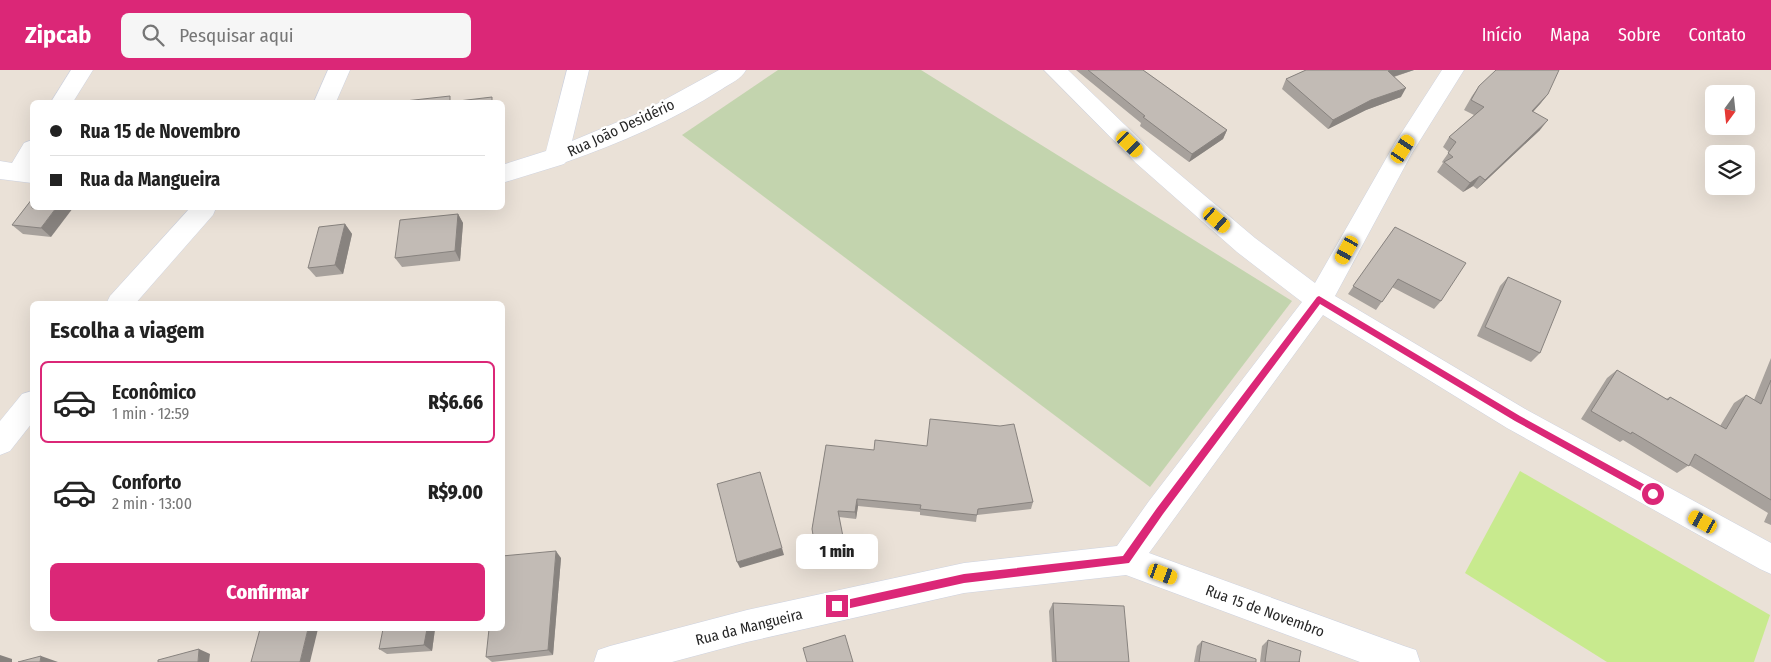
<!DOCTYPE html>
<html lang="pt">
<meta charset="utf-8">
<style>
body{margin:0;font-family:"Fira Sans Condensed",sans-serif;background:#f6f6f6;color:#222;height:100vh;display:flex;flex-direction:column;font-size:19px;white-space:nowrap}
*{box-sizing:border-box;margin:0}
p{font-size:16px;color:#767676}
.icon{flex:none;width:28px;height:28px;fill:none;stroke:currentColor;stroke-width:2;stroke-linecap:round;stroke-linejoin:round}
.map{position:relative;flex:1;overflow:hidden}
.side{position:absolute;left:30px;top:231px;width:475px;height:330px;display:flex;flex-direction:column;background:#fff;border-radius:8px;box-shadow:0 5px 20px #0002}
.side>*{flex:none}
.hud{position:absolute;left:30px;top:30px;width:475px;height:110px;border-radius:8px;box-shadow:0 5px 20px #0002;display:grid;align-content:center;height:110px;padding:0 20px;background:#fff}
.needle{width:32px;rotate:195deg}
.fabs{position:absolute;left:1705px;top:15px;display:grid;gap:10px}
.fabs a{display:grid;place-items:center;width:50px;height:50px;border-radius:8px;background:#fff;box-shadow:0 5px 20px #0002;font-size:25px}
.end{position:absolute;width:22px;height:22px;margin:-11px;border:6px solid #db2777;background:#fff;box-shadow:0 0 0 2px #fff}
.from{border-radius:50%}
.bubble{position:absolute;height:35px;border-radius:8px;background:#fff;box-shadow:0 5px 20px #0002;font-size:16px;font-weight:800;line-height:35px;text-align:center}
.car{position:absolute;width:15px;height:30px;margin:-15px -8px;border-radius:6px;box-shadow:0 0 4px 1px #0007;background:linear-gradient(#f5c518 24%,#345 0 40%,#f5c518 0 76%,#345 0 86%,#f5c518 0)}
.hud b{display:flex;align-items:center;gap:18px;height:48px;font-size:19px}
.hud b+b{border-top:1px solid #e0e0e0}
.hud i{width:12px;height:12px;background:#222}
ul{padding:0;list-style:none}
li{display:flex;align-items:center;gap:15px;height:82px;margin:0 10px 8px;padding:0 10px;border:2px solid transparent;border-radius:8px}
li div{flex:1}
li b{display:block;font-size:19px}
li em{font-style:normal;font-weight:800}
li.on{border-color:#db2777}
li>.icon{width:45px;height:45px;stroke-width:1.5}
h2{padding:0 20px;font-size:22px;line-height:60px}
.primary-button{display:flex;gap:10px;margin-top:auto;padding:10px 20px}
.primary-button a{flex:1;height:58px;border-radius:8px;background:#db2777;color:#fff;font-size:20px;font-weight:800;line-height:58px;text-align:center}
header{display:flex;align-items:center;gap:30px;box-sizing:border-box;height:70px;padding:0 25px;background:#db2777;color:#fff}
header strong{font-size:24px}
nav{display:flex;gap:28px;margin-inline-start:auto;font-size:18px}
.search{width:350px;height:45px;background:#f6f6f6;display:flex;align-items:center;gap:12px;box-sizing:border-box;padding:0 18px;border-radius:8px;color:#767676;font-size:19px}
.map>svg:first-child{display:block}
</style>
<header>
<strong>Zipcab</strong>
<div class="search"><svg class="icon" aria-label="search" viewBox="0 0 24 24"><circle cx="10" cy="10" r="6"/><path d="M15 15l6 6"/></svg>Pesquisar aqui</div>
<nav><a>Início</a><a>Mapa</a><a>Sobre</a><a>Contato</a></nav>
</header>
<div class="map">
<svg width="1771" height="592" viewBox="0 0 1771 592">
<rect width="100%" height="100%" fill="#eae1d7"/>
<path fill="#c3d4ae" d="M778,0H921L1292,231L1150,417L682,65Z"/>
<path fill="#c8ea8e" d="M1520,401L1770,545L1754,592H1607L1465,503Z"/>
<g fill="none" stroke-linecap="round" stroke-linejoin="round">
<g stroke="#cdd2e0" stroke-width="1">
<g id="minor">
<path d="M71,0H93L73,32H51Z"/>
<path d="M328,0H350L336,32H314Z"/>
<path d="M567,0H589L572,71L644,41L719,0H746C741,9 731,13 722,19C674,50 620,73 566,92L564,94L502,113V95L546,81Z"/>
<path d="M1044,0H1068L1152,81L1255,168L1315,213L1395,73L1442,0H1464L1412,83L1335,226L1527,340L1771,473V504L1760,499L1507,358L1323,245L1149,483L1404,576L1416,580L1420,592H1360L1126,505L964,523L747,572L672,592H594L598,580L610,576L747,540L964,493L1117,476L1149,431L1302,232L1237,182L1136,93Z"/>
<path d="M32,70V113L0,109V91L12,93L24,73Z"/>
<path d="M190,138H216L213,145L135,234H106L110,226Z"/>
<path d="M32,321V353L10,381L0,385V351L22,324Z"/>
</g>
</g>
<use href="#minor" fill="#fff" fill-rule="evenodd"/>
</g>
<g fill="#a7a19c">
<path d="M1076,0H1143L1227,60L1223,69L1189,92L1140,56L1141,53Z"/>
<path d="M1306,0H1414L1394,7L1401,27L1366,40L1328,59L1282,19L1286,9Z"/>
<path d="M1479,16L1548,24L1540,34L1533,42L1540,60L1477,119L1473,116L1463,122L1437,102L1443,93L1442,92L1449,82L1443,77L1449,67L1474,45L1464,40L1472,26Z"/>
<path d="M32,129L51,167L23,164L12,155Z"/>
<path d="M458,144L463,153L460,191L402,197L395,188Z"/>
<path d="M345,154L352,164L343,204L316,207L308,198Z"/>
<path d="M1395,157L1441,231L1434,239L1392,217L1376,240L1348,224Z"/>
<path d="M1508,207L1540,283L1531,292L1477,266L1500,216Z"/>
<path d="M1771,288V455L1764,452L1768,443L1689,395L1677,403L1623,370L1620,372L1581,349L1607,308L1617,300L1666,329L1670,327L1720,356L1734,333L1746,325L1754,330Z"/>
<path d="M826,375L1033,432L1031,439L977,445L976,452L920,445V442L858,436L856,449L839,447L847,488L818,494L812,459Z"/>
<path d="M561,488L553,585L492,592L486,587Z"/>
<path d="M1053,533L1129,592H1052L1049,541Z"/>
<path d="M435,559L432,581L387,584L379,579Z"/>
<path d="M1268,570L1299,592H1300H1260L1262,576Z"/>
<path d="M1202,571L1256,592H1194L1197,576Z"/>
</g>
<g fill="#88837f">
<path d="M1392,0H1414L1383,10L1388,1Z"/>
<path d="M1406,18L1401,27L1366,40L1328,59L1333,50L1371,30Z"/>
<path d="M1548,24L1540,34L1524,51L1532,41Z"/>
<path d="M1548,50L1540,60L1477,119L1485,110Z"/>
<path d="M1227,60L1223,69L1189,92L1192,84Z"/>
<path d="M1480,106L1473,116L1463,122L1470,113Z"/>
<path d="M56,138H73L51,167L41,158Z"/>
<path d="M458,144L463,153L460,191L455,181Z"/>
<path d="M345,154L352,164L343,204L335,195Z"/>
<path d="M857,429L858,436L856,449L855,442Z"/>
<path d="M782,478L784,485L740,498L737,492Z"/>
<path d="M556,481L561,488L553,585L548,580Z"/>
<path d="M308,559H318L310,592H300Z"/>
<path d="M427,559H435L432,581L424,575Z"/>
<path d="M199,579L210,584L209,592H198Z"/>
<path d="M0,585L12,589V592H0Z"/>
<path d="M41,586L58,592H40Z"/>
</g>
<g fill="#c2bbb5" stroke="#88837f">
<path d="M1088,0H1143L1227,60L1192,84L1143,47L1145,46Z"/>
<path d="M1306,0H1392L1388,1L1406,18L1371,30L1333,50L1286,9Z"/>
<path d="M1496,0H1559L1548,24L1532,41L1548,50L1485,110L1480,106L1470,113L1444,92L1453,87L1448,83L1456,72L1449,67L1484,37L1471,30L1479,16Z"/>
<path d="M450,26V32L492,27V32H396Z"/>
<path d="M32,129V138H56L41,158L12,155Z"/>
<path d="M458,144L455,181L395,188L400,150Z"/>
<path d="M345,154L335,195L308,198L319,157Z"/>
<path d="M1395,157L1466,193L1441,231L1398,209L1382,232L1353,216Z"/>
<path d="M1508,207L1561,231L1540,283L1485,257Z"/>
<path d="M1617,300L1668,330L1670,327L1726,359L1746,325L1761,334L1771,310V430L1695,384L1689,396L1632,362L1631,364L1591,341Z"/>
<path d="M930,349L1000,356L1014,354L1033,432L978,439L977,445L920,439L921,435L857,429L855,442L838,441L846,482L817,488L812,459L826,375L874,380L875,370L927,376Z"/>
<path d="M760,402L782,478L737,492L717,414Z"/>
<path d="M556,481L548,580L486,587L489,559H502V486Z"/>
<path d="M1053,533L1124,536L1129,592H1056Z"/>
<path d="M260,559H308L300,592H251Z"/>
<path d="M383,559H427L424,575L379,579Z"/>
<path d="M845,565L853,592H807L803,578Z"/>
<path d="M1268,570L1301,581L1299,592H1300H1265Z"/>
<path d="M1202,571L1256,589V592H1199Z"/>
<path d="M199,579L198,592H158V590Z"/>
<path d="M41,586L40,592H18Z"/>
</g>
<path fill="#db2777" d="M1319,226L1520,346L1656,421V426H1650L1515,351L1320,234L1163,444L1129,493L964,513L837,541L834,540L833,536L837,532L964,504L1123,486L1157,438L1317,227Z"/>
<g text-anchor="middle" stroke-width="4.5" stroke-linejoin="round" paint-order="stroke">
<g font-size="15" fill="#272727" stroke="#fff">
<text transform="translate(621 58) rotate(-25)" y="5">Rua João Desidério</text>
<text transform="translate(1265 541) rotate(20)" y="5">Rua 15 de Novembro</text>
<text transform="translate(749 557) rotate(-14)" y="5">Rua da Mangueira</text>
</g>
</g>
</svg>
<div class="fabs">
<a><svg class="needle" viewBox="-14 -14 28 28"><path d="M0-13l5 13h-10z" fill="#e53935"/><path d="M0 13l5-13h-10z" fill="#767676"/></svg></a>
<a><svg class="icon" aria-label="layers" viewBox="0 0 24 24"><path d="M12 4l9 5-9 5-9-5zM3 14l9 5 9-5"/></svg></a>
</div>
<i class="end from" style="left:1653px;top:424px"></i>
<i class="end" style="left:837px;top:536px"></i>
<div class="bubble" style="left:796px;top:464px;width:82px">1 min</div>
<i class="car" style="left:1130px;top:74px;rotate:134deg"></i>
<i class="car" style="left:1403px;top:79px;rotate:33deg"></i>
<i class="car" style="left:1217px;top:150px;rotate:131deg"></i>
<i class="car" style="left:1347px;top:180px;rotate:209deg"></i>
<i class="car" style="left:1703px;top:452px;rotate:299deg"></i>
<i class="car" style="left:1163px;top:504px;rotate:110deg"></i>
<div class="hud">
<b><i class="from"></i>Rua 15 de Novembro</b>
<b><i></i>Rua da Mangueira</b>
</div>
<section class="side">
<h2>Escolha a viagem</h2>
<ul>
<li class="on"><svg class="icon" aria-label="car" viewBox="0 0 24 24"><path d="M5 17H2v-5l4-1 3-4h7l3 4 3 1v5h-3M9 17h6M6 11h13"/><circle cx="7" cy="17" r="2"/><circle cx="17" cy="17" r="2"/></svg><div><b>Econômico</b><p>1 min · 12:59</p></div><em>R$6.66</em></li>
<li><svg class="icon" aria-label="car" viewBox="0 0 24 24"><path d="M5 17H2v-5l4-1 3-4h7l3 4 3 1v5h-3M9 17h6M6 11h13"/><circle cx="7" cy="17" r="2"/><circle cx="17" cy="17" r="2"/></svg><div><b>Conforto</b><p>2 min · 13:00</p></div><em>R$9.00</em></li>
</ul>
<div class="primary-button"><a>Confirmar</a></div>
</section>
</div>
